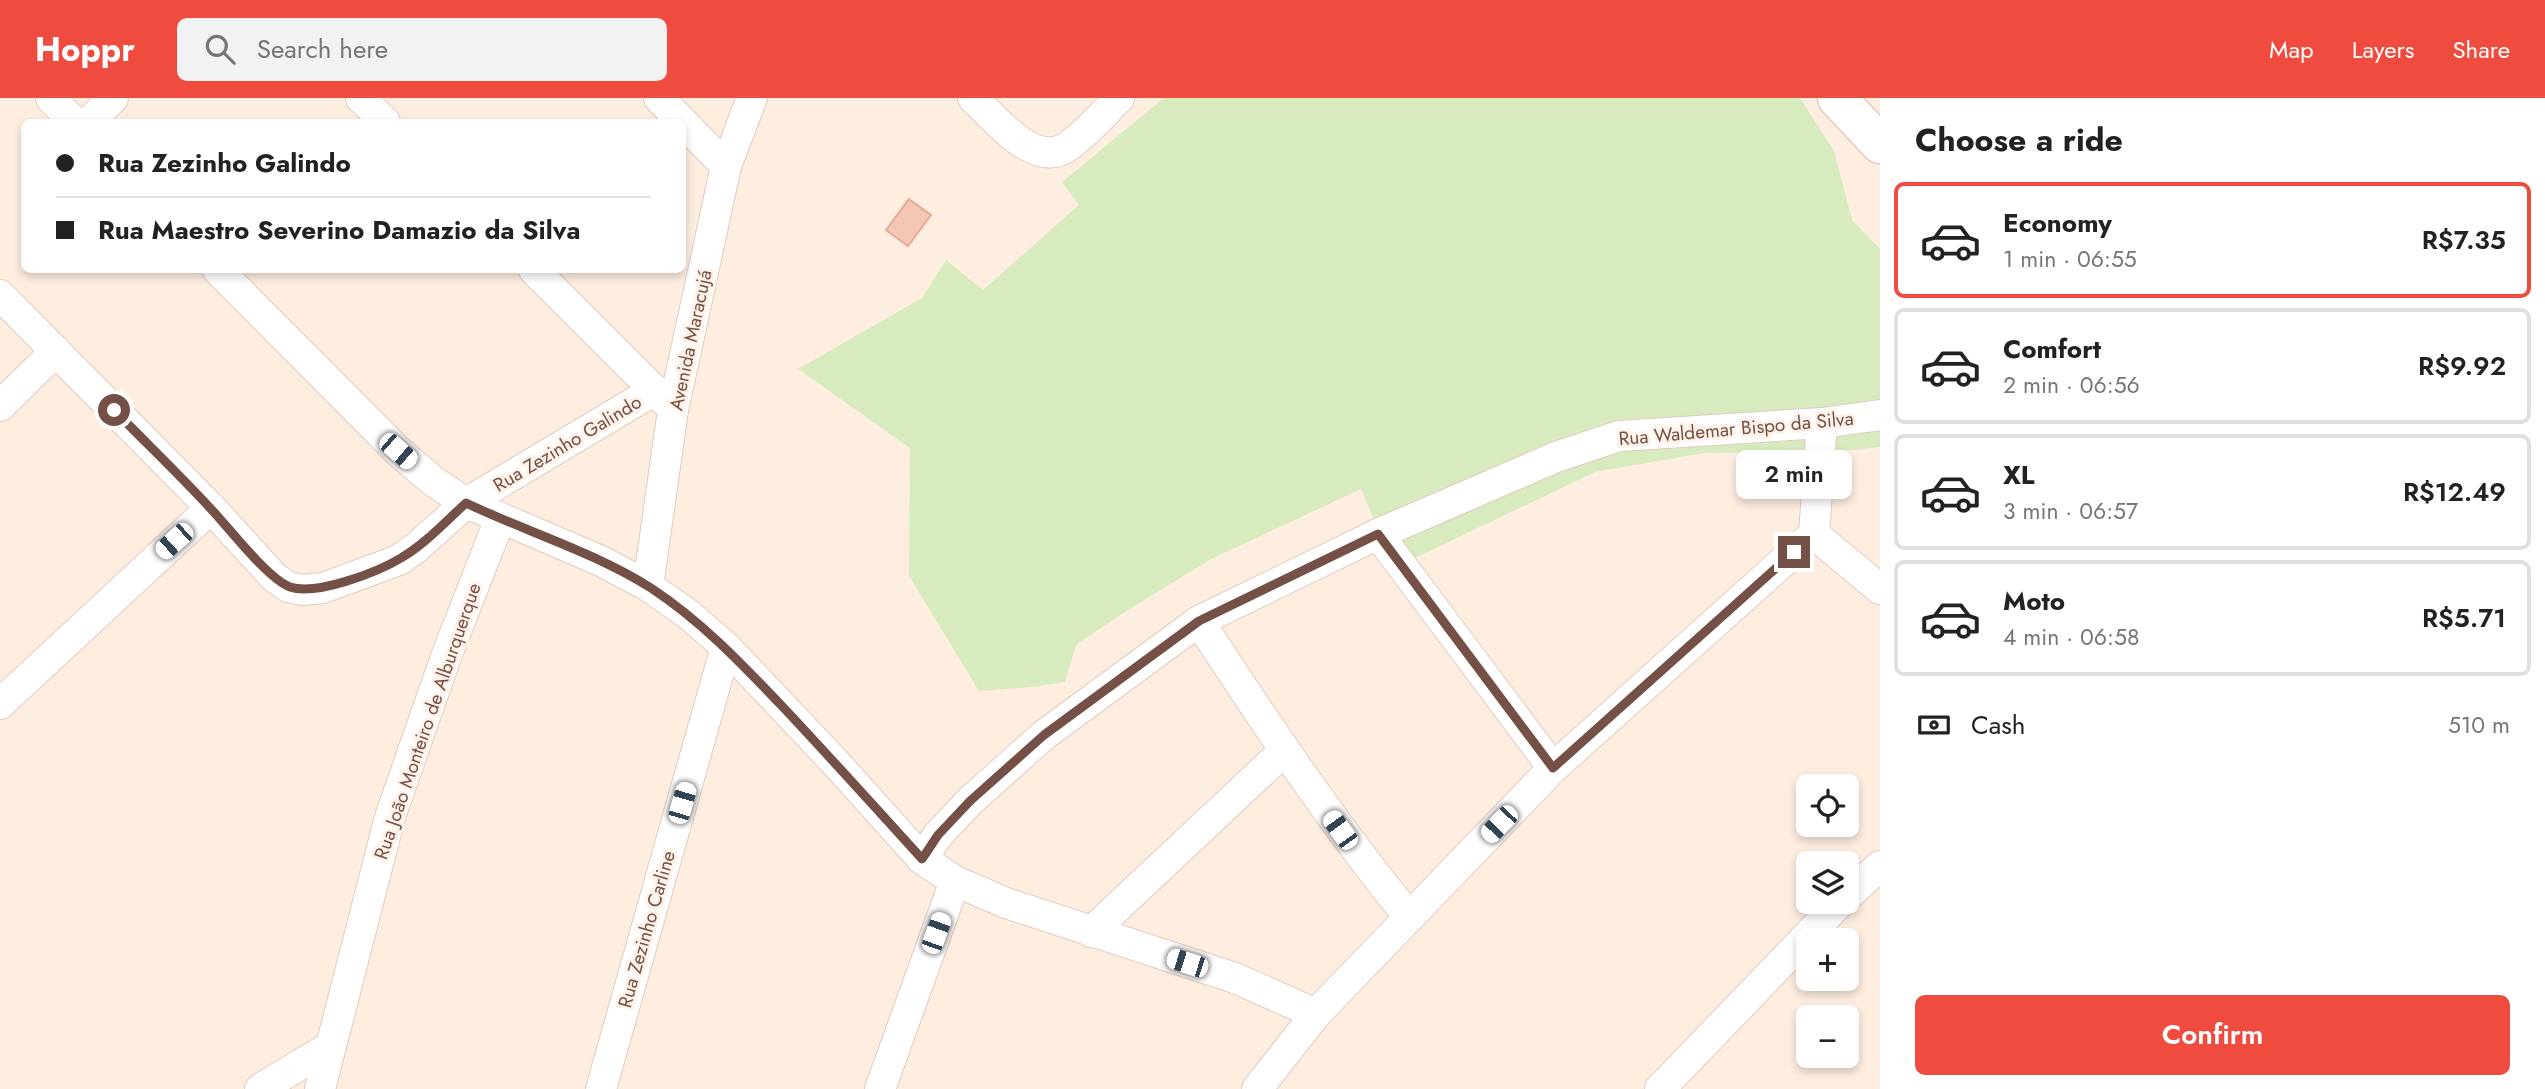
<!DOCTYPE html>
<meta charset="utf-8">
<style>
body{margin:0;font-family:Jost,sans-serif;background:#f2f2f2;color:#222;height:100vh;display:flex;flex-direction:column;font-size:26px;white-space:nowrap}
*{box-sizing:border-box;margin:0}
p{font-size:23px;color:#767676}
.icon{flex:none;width:38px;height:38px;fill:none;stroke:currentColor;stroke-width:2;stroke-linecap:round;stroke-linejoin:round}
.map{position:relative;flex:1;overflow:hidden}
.drawer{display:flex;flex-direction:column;background:#fff;width:665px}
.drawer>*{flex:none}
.guide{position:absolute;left:21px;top:21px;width:665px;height:154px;border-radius:10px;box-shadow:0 4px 10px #0003;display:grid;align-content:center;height:154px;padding:0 35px;background:#fff}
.fabs{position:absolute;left:1796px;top:676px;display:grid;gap:14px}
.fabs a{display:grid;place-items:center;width:63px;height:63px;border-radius:10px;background:#fff;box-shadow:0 4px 10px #0003;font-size:35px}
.end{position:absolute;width:32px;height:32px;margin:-16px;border:9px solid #755046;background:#fff;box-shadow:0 0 0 4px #fff}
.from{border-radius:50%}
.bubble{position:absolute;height:49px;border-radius:10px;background:#fff;box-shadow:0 4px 10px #0003;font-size:23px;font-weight:600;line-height:49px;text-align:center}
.car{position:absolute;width:21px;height:42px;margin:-21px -10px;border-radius:9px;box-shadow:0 0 5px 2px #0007;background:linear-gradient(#fff 24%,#345 0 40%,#fff 0 76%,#345 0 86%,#fff 0)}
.guide b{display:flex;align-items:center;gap:24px;height:66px;font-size:26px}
.guide b+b{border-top:2px solid #e0e0e0}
.guide i{width:18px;height:18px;background:#222}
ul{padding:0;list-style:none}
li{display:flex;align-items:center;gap:21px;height:116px;margin:0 14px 10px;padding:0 21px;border:4px solid #e0e0e0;border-radius:10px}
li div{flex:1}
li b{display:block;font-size:26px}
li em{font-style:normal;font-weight:600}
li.active{border-color:#ef4b3e}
li>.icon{width:63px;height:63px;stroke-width:1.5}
h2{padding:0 35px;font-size:32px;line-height:84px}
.pay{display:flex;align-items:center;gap:18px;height:77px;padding:0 35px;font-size:26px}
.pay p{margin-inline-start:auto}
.cta{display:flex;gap:14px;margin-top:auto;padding:14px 35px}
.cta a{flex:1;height:80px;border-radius:10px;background:#ef4b3e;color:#fff;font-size:28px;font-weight:600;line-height:80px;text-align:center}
header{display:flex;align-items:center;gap:42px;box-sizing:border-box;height:98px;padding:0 35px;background:#ef4b3e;color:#fff}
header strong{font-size:33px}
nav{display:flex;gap:38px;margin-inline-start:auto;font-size:24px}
.search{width:490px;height:63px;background:#f2f2f2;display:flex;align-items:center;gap:18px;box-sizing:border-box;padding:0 24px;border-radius:10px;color:#767676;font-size:26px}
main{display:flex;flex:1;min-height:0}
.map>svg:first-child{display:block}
</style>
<header>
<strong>Hoppr</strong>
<div class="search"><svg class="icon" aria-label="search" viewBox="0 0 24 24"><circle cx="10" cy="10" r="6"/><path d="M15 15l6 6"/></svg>Search here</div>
<nav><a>Map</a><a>Layers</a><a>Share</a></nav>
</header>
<main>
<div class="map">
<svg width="1880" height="991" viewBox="0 0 1880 991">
<rect width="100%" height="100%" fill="#fdeee0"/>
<path fill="#d7ebbe" d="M1164,0H1800L1834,53L1852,122L1880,151V349L1854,352L1704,355L1595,374L1394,470L1361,391L1211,461L1120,517L1076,547L1065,584L1032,589L979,593L909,478L910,350L798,271L922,200L946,162L983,192L1079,107L1062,84Z"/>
<path fill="#f4c6b6" stroke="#e8a996" stroke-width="2" d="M909,101L931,117L908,148L886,132Z"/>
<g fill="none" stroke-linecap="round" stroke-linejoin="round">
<g stroke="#e4cabf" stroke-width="32">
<g id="minor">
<path d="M51,0L74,24"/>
<path d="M361,0L385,24"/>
<path d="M659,0L726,68"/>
<path d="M973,0C995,20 1034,71 1067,49C1086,36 1103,16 1119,0"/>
<path d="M89,24L113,0"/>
<path d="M218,172L398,353L433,383L466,405L601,463L648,488L688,516L726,549L833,662L922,761L955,783L1006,805L1235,880L1316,916"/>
<path d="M534,172L669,307"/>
<path d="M0,197L211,410L274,479L288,489L303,492L323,490L399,462L417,449L466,405L655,292"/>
<path d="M0,308L56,253"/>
<path d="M1822,325L1814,436L1880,491"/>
<path d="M1378,436L1553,670"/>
<path d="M648,488L673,312L726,68L752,0"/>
<path d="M1199,523C1265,625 1332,724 1409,819"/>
<path d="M0,606L211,410"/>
<path d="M922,761L938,737L970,703L1044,637L1199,523L1378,436L1556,359L1619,338L1822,325L1880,317"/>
<path d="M1846,799L1880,768"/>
<path d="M1091,834L1284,653"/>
<path d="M260,991L331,948"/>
<path d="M320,991L390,719L447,556L500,421"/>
<path d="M601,991L726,549"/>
<path d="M880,991L955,783"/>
<path d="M1257,991L1316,916L1553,670L1814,436"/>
<path d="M1660,991L1841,803"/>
</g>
</g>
<g stroke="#e4cabf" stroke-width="41">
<path id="tertiary" d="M1837,0L1880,46"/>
</g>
<use href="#minor" stroke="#fff" stroke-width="30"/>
<use href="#tertiary" stroke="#fff" stroke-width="38"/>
</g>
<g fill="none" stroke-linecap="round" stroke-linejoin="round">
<path stroke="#755046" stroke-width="9" d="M114,312C146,345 180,377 211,411C229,430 268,481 290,489C316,498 378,474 401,460C425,446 445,424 466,405C527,434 594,454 651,490C701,523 740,564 781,607C829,658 875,709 922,761L938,737L970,703L1044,637L1199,523L1378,436L1553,670L1794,454"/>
</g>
<g text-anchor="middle" stroke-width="6" stroke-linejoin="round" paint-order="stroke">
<g font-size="19" fill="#755046" stroke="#fff2e8">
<text transform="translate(690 242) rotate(-78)" y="7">Avenida Maracujá</text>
<text transform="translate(1736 330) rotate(-5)" y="7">Rua Waldemar Bispo da Silva</text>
<text transform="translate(567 345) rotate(-31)" y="7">Rua Zezinho Galindo</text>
<text transform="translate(427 623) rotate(-71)" y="7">Rua João Monteiro de Alburquerque</text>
<text transform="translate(646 831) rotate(-74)" y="7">Rua Zezinho Carline</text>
</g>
</g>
</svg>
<div class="fabs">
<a><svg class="icon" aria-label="locate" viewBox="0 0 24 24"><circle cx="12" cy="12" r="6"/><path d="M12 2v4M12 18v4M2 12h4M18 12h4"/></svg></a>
<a><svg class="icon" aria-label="layers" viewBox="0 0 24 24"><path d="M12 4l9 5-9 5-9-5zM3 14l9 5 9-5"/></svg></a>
<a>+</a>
<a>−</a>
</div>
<i class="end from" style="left:114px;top:312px"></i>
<i class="end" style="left:1794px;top:454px"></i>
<div class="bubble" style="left:1736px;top:352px;width:116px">2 min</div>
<i class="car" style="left:398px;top:353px;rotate:131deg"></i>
<i class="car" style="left:174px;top:443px;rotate:228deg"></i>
<i class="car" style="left:682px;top:705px;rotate:16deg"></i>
<i class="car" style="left:1499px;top:726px;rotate:224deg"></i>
<i class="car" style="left:1340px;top:732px;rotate:324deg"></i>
<i class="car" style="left:936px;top:835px;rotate:20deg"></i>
<i class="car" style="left:1187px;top:865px;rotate:288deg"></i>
<div class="guide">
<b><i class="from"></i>Rua Zezinho Galindo</b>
<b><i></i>Rua Maestro Severino Damazio da Silva</b>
</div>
</div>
<section class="drawer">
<h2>Choose a ride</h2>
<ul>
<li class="active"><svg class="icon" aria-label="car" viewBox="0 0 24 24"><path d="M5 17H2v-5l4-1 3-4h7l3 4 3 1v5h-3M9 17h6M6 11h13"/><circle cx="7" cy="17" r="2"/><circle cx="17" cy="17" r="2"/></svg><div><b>Economy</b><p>1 min · 06:55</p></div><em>R$7.35</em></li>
<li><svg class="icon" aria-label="car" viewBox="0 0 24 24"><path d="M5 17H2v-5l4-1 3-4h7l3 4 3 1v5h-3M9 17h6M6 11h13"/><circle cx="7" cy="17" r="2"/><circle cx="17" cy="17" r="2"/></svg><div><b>Comfort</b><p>2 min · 06:56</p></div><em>R$9.92</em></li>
<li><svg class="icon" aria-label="car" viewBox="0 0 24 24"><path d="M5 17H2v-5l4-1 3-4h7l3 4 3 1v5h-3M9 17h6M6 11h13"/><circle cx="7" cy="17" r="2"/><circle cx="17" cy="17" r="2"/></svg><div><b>XL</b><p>3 min · 06:57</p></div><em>R$12.49</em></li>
<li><svg class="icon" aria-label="car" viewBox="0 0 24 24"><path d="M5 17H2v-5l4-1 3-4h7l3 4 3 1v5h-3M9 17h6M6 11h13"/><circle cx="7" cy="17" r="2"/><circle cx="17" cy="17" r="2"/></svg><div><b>Moto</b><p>4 min · 06:58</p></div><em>R$5.71</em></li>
</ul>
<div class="pay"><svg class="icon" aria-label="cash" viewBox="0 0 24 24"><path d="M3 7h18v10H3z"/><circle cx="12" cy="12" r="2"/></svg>Cash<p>510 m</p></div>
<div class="cta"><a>Confirm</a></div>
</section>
</main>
